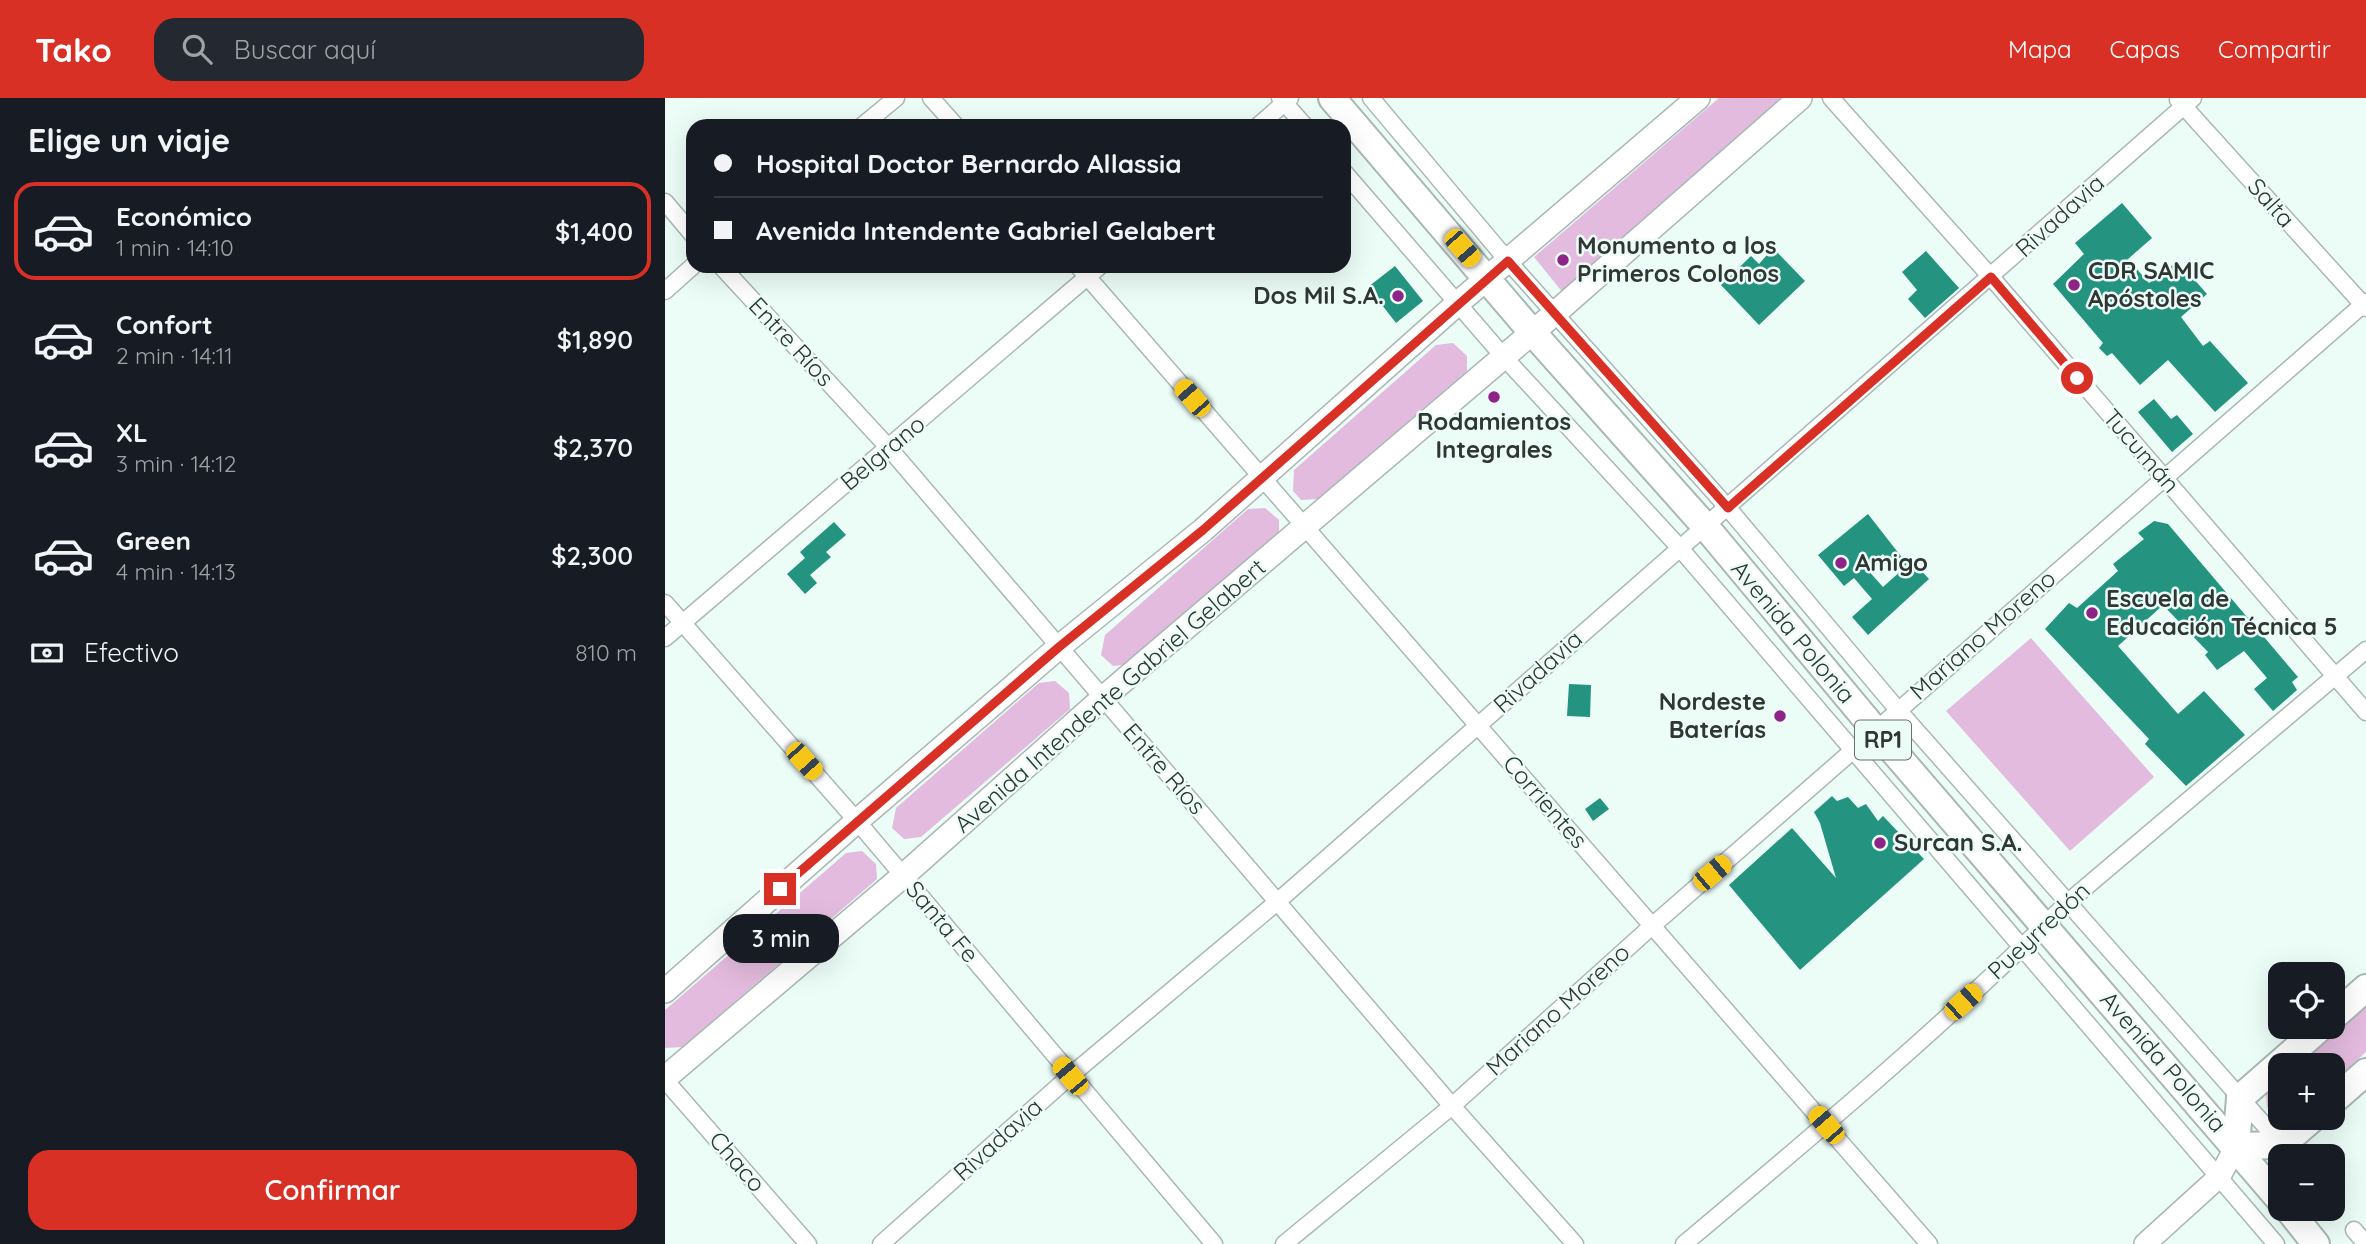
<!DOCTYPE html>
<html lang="es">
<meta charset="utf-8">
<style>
body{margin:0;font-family:Quicksand,sans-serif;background:#242831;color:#f1f3f6;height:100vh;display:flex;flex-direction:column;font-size:26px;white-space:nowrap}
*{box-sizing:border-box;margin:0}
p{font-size:23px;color:#9ea1a6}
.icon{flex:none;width:38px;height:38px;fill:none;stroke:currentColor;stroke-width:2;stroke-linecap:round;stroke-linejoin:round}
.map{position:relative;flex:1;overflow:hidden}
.drawer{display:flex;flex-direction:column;background:#171b24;width:665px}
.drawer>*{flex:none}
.banner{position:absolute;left:21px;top:21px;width:665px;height:154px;border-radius:21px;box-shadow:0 7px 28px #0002;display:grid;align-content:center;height:154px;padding:0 28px;background:#171b24}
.buttons{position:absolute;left:1603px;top:864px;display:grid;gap:14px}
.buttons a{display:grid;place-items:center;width:77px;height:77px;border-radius:14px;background:#171b24;box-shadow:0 7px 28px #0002;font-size:35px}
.end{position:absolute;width:32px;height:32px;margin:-16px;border:9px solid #d93025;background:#fff;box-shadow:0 0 0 4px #fff}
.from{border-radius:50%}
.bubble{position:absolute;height:49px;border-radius:21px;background:#171b24;box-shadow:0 7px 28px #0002;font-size:23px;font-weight:600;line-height:49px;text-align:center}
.car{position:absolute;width:21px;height:42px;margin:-21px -10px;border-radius:9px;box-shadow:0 0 5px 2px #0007;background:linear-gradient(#f5c518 24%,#345 0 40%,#f5c518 0 76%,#345 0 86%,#f5c518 0)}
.banner b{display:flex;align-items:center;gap:24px;height:66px;font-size:26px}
.banner b+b{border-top:2px solid #363941}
.banner i{width:18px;height:18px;background:#f1f3f6}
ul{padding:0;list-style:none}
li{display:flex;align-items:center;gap:21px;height:98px;margin:0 14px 10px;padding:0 14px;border:4px solid transparent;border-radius:21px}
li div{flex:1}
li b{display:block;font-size:26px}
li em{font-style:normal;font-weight:600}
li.on{border-color:#d93025}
li>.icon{width:63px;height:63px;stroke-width:1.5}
h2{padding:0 28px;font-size:32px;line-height:84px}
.pay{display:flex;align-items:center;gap:18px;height:77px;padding:0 28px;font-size:26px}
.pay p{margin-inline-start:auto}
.action{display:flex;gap:14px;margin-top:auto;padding:14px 28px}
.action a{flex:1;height:80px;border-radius:21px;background:#d93025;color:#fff;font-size:28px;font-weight:600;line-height:80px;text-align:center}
header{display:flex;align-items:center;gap:42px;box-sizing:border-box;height:98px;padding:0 35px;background:#d93025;color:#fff}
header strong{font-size:33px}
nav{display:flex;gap:38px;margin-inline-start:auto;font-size:24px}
.search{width:490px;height:63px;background:#242831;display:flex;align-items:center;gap:18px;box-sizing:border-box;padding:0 24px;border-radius:21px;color:#9ea1a6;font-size:26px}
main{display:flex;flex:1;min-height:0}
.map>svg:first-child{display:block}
</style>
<header>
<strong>Tako</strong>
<div class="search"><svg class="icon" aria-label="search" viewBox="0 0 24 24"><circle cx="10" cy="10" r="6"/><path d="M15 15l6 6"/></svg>Buscar aquí</div>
<nav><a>Mapa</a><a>Capas</a><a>Compartir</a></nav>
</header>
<main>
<section class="drawer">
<h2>Elige un viaje</h2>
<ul>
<li class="on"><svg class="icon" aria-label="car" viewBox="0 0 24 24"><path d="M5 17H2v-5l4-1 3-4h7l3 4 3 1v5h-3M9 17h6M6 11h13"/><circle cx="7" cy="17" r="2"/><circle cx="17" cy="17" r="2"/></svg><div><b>Económico</b><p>1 min · 14:10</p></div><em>$1,400</em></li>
<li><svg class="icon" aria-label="car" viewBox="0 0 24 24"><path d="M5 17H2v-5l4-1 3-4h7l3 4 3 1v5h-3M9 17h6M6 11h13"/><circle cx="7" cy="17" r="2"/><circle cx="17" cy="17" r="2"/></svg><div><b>Confort</b><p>2 min · 14:11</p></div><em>$1,890</em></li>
<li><svg class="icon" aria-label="car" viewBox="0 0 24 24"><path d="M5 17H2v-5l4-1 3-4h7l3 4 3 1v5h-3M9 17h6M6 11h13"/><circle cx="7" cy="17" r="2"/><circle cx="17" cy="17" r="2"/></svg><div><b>XL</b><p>3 min · 14:12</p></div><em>$2,370</em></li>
<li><svg class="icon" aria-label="car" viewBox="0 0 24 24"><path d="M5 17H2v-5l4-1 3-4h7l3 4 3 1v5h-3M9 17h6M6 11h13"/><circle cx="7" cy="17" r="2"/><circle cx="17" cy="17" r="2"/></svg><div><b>Green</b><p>4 min · 14:13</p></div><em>$2,300</em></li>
</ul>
<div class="pay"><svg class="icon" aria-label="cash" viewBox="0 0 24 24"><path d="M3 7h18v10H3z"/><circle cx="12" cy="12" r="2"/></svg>Efectivo<p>810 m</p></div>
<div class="action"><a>Confirmar</a></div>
</section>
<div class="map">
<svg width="1701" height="1146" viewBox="0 0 1701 1146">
<rect width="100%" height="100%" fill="#ecfcf7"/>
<g fill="#e3bbde">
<path d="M1054,0H1121L899,196L869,159Z"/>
<path d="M788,245L802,258V273L654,401L636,402L628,393L629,372L771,247Z"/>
<path d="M600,410L614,422V438L465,566L448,568L436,557L440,537L583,411Z"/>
<path d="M1366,540L1489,679L1405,753L1281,613Z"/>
<path d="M390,583L404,595L405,611L256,739L239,741L227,730L231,710L374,585Z"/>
<path d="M197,753L211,766L212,781L18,949L0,950V912L181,755Z"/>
<path d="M1701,907V954L1668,984V968H1632Z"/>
<path d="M1615,982V1020H1614L1602,1009L1601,995Z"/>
</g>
<g fill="#249480">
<path d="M1457,105L1487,140L1463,161L1484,185L1513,163L1542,196L1516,219L1538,248L1545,243L1583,285L1550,314L1503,262L1475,287L1447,255L1442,258L1434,250L1438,245L1388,186L1419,156L1410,145Z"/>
<path d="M1108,150L1140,183L1094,227L1056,187L1086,158L1094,166Z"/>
<path d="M1261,153L1294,190L1260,220L1243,201L1252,192L1237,174Z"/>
<path d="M730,168L758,203L731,225L703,189Z"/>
<path d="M1489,301L1506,321L1512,317L1528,336L1507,354L1473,314Z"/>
<path d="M1203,416L1242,466L1234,473L1218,456L1201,470L1218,489L1247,463L1264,481L1203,537L1187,519L1207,501L1189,480L1179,488L1153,457Z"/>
<path d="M1489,423L1503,426L1633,579L1627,584L1632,592L1608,613L1589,591L1602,580L1579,553L1552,572L1540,557L1543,554L1498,507L1453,548L1513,616L1539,593L1580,637L1521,688L1480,646L1484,641L1380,531L1404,505L1412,510L1453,473L1448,466L1479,441L1473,435Z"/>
<path d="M169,424L181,437L161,454L166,459L145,477L152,485L140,496L122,476L140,460L135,454Z"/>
<path d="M904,586L926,587L925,619L902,618Z"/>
<path d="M1167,698L1172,703L1183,699L1193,710L1201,706L1213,723L1218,718L1259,761L1135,872L1064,787L1127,730L1171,780L1155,725L1149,714Z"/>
<path d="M935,700L944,711L928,723L920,711Z"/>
</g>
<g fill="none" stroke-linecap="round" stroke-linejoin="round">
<g stroke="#a9b8b4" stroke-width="19">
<g id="minor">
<path d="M266,0L291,28"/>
<path d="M615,0L640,28"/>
<path d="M706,0L843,163L1063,410L1233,612L1617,1047"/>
<path d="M1166,0L1326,179L1701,614"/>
<path d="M1513,2L1701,210"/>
<path d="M197,28L231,0"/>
<path d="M593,28L625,0"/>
<path d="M679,74L838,258L1014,449L1611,1146"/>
<path d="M0,104L28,137"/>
<path d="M56,168L224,350L787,1008L910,1146"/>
<path d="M413,168L1264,1146"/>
<path d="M0,193L28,168"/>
<path d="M0,505L192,723L549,1146"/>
<path d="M0,540L435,168"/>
<path d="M0,982L143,1146"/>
<path d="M1689,1132L1701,1146"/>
<path d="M216,1146L405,978L612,804L1528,0"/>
<path d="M619,1146L787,1008L987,828L1701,204"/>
<path d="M1019,1146C1150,1036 1281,926 1402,805L1701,552"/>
</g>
</g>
<g stroke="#a9b8b4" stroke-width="24">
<path id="tertiary" d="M1480,1146L1555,1078L1571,1048"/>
</g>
<g stroke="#a9b8b4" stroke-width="26">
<g id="secondary">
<path d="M0,893L192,723L394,549L538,432L793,205L1033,0"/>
<path d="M0,980L238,778L438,600L889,216L1135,0"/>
</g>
</g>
<g stroke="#a9b8b4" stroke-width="30">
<g id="primary">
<path d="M667,0L867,234L1040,428L1211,633L1615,1102"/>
<path d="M1668,919L1701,890"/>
<path d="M1668,1003L1701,974"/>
<path d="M1571,1048L1575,1000L1656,929"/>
<path d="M1571,1048L1617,1047L1648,1020"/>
<path d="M1623,1111L1651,1146"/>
</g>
</g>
<use href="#minor" stroke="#fff" stroke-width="16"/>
<use href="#tertiary" stroke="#fff" stroke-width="21"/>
<use href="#secondary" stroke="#fff" stroke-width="23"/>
<use href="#primary" stroke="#fff" stroke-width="26"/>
</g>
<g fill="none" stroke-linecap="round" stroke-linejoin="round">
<path stroke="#d93025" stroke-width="9" d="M115,791L394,549L538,432L843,163L1063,410L1326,179L1412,280"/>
</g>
<g fill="#8e2488" stroke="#ecfcf7" stroke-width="2.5">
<circle cx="898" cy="162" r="7"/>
<circle cx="1409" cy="187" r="7"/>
<circle cx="733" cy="198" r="7"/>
<circle cx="829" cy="299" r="7"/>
<circle cx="1176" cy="465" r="7"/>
<circle cx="1427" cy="515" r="7"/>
<circle cx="1115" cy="618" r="7"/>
<circle cx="1215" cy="745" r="7"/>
</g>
<g text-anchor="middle" stroke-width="5" stroke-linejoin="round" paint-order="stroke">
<rect fill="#ecfcf7" stroke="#68716e" stroke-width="2" x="1190" y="622.5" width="56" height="39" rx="5"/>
<g font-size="23" font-weight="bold" fill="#303634">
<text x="1218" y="650">RP1</text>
</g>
<g font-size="24" fill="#303634" stroke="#ecfcf7">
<text transform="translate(1606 105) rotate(48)" y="8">Salta</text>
<text transform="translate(1395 118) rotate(-42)" y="8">Rivadavia</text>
<text transform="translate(126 244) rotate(47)" y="8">Entre Ríos</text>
<text transform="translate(1476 353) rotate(49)" y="8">Tucumán</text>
<text transform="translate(218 355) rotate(-40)" y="8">Belgrano</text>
<text transform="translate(1128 534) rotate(50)" y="8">Avenida Polonia</text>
<text transform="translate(1318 537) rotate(-41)" y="8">Mariano Moreno</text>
<text transform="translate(873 574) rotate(-42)" y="8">Rivadavia</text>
<text transform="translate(445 598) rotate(-41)" y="8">Avenida Intendente Gabriel Gelabert</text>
<text transform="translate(499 671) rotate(49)" y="8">Entre Ríos</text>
<text transform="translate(880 704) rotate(49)" y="8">Corrientes</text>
<text transform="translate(277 824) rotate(50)" y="8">Santa Fe</text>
<text transform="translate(1374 833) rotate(-43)" y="8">Pueyrredón</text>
<text transform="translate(893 912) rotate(-42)" y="8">Mariano Moreno</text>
<text transform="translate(1498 964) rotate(49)" y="8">Avenida Polonia</text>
<text transform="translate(333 1042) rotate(-42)" y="8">Rivadavia</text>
<text transform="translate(72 1064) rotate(49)" y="8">Chaco</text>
</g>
<g font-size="24" font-weight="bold" fill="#303634" stroke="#ecfcf7" text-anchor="start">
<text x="912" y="156">Monumento a los<tspan x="912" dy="28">Primeros Colonos</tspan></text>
<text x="1423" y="181">CDR SAMIC<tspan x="1423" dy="28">Apóstoles</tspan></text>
<text x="719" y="206" text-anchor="end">Dos Mil S.A.</text>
<text x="829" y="332" text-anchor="middle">Rodamientos<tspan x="829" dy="28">Integrales</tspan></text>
<text x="1190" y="473">Amigo</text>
<text x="1441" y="509">Escuela de<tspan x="1441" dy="28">Educación Técnica 5</tspan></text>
<text x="1101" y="612" text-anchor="end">Nordeste<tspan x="1101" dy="28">Baterías</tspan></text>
<text x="1229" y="753">Surcan S.A.</text>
</g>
</g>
</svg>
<div class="buttons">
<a><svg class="icon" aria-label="locate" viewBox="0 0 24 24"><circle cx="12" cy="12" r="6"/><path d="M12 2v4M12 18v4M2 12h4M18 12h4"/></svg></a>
<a>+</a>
<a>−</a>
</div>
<i class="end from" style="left:1412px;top:280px"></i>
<i class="end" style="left:115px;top:791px"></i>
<div class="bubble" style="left:58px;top:816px;width:116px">3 min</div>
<i class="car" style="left:797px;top:150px;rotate:139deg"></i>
<i class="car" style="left:527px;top:300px;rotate:319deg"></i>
<i class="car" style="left:139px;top:663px;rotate:138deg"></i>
<i class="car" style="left:1047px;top:775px;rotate:50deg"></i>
<i class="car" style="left:1298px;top:904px;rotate:48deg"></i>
<i class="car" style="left:405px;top:978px;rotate:320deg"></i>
<i class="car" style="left:1161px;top:1027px;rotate:319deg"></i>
<div class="banner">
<b><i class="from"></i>Hospital Doctor Bernardo Allassia</b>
<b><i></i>Avenida Intendente Gabriel Gelabert</b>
</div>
</div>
</main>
